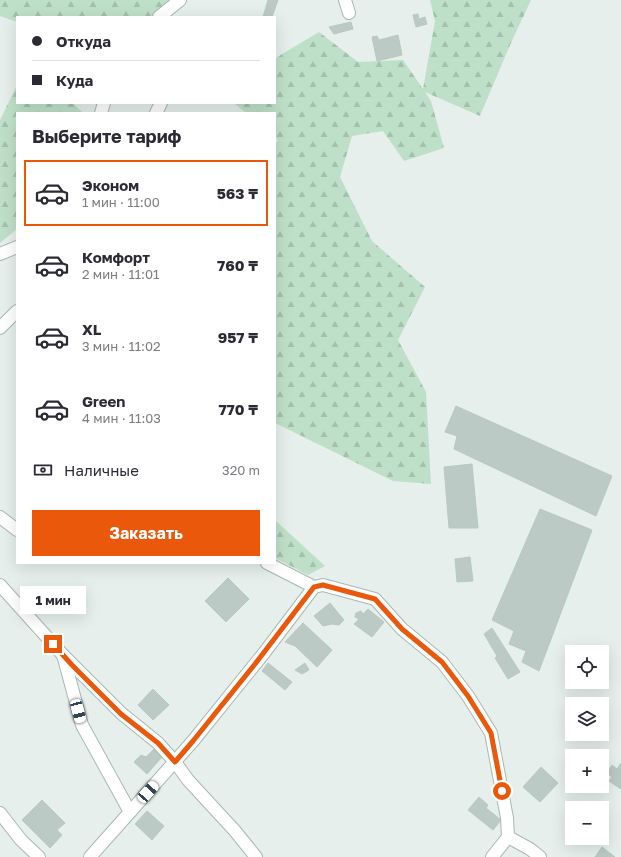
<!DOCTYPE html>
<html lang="ru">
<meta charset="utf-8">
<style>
body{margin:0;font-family:"Golos Text",sans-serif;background:#f7f7f7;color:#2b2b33;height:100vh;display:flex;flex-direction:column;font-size:15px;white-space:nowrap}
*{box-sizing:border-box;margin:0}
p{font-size:13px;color:#7c7c81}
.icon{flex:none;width:22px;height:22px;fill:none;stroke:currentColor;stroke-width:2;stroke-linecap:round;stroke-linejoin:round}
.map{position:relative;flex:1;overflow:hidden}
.drawer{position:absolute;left:16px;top:112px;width:260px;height:452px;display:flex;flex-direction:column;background:#fff;border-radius:0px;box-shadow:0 4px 16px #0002}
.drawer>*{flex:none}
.banner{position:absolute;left:16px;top:16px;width:260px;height:88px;border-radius:0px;box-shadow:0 4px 16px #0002;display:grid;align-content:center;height:88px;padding:0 16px;background:#fff}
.buttons{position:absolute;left:565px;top:645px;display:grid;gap:8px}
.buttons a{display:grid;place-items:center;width:44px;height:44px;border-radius:0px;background:#fff;box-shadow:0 4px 16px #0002;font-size:20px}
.end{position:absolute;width:18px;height:18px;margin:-9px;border:5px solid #ea580c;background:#fff;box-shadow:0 0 0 2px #fff}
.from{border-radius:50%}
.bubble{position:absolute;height:28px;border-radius:0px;background:#fff;box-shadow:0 4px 16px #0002;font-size:13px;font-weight:700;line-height:28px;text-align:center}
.car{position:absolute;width:12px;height:24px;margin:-12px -6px;border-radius:5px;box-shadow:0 0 3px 1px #0007;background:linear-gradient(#fff 24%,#345 0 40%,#fff 0 76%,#345 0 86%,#fff 0)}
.banner b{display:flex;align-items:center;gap:14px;height:38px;font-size:15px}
.banner b+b{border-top:1px solid #e1e1e2}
.banner i{width:10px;height:10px;background:#2b2b33}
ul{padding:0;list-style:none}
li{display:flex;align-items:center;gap:12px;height:66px;margin:0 8px 6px;padding:0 8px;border:2px solid transparent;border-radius:0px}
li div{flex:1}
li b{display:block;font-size:15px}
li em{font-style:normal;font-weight:700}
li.active{border-color:#ea580c}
li>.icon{width:36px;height:36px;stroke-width:1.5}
h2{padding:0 16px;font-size:18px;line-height:48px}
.pay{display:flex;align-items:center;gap:10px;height:44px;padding:0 16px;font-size:15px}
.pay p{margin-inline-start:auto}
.button{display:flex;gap:8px;margin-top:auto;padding:8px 16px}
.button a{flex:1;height:46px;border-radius:0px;background:#ea580c;color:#fff;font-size:16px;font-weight:700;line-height:46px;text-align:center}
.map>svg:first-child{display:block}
</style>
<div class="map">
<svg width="621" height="857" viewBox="0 0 621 857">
<defs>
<pattern id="forest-firs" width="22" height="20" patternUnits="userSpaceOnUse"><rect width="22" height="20" fill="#bfe0c8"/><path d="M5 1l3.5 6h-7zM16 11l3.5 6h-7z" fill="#a4c1ad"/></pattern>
</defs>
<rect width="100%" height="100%" fill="#e6efeb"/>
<g fill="url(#forest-firs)">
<path d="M0,0H170L150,17H17V22L0,16Z"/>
<path d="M430,0H531L510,45L480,116L425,92L431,101L444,148L404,161L383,131L352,136L340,177L372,241L425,287L398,340L426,392L431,484L393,481L275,423V144L278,140L275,137V113H246L234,103H275V59L282,54L319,32L358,62L403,60L423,89L435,21Z"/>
<path d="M17,85V103H73L83,113H17V229L0,243V120Z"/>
<path d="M275,520L325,566L308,575L275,558Z"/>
</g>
<g fill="#bbcac4" stroke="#b8c9c2">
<path d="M268,0H278L272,17H263Z"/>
<path d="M418,14L419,19L425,17L427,24L416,27L413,15Z"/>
<path d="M351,22L353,29L334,34L329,27Z"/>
<path d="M398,35L402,55L377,61L372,37L377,36L379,40Z"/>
<path d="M456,406L612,476L596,516L454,449L457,436L445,432Z"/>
<path d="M472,464L478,528H449L444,467Z"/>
<path d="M540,509L592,530L539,671L522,662L526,651L509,644L514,631L492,620Z"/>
<path d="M470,557L473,581L457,582L455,559Z"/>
<path d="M228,578L249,599L226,622L205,601Z"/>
<path d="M330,603L344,620L339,625L332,624L323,626L314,616Z"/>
<path d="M368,609L384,622L372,637L354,624L359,619L355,617L356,613L361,611L363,614Z"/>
<path d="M303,623L332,650L317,667L295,646L285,642Z"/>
<path d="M492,628L520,672L508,679L495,658L497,656L484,634Z"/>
<path d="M268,663L292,682L285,690L262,671Z"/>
<path d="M305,663L309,670L302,674L295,670Z"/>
<path d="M153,689L169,705L153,720L138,705Z"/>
<path d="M155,748L163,756L147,774L134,762L141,755L146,757Z"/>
<path d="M621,763V789L609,781L612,777L607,773L612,765L617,769Z"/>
<path d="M541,767L558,783L540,802L523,787Z"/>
<path d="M479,797L488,805L486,808L501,820L493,830L468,810Z"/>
<path d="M42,800L65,823L57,830L62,835L50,848L22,820Z"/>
<path d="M147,811L164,826L152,840L135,824Z"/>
<path d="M602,847L615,857H595Z"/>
</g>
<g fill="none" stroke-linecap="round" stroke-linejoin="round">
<g stroke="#a8b8b2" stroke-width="14">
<g id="minor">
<path d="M345,0L349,13"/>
<path d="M159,17L180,0"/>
<path d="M101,113L104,103"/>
<path d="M156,113L161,103"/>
<path d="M0,254L17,247"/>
<path d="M0,328L17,311"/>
<path d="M0,517L17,530"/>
<path d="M0,585L63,655L82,725L130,812L90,857"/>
<path d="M314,587L323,585L375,599L402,629L442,662L468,696L491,733L507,818L508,837"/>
<path d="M64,656L121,713L158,743L175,762L188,780L235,831L256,857"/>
<path d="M130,812L193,741L264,653L314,587L267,563"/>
<path d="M0,813L21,840L39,857"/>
<path d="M492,857L508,837L530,849L540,857"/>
</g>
</g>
<use href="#minor" stroke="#fff" stroke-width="12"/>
</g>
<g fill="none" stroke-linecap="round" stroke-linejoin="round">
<path stroke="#ea580c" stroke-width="5" d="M53,644L72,665L121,714L158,743L175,762L193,741L255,664L314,587L323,585L375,599L402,629L442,662L468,696L491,733L502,791"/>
</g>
</svg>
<div class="buttons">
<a><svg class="icon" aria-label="locate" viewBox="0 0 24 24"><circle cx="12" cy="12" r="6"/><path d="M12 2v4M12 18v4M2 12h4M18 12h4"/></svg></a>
<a><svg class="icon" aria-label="layers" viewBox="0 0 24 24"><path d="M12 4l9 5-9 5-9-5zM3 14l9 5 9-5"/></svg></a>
<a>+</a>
<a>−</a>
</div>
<i class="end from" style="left:502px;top:791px"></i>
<i class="end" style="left:53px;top:644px"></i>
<div class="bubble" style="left:20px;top:586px;width:66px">1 мин</div>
<i class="car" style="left:78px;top:711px;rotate:165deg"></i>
<i class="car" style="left:148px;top:792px;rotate:42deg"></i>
<div class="banner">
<b><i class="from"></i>Откуда</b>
<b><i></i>Куда</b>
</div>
<section class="drawer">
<h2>Выберите тариф</h2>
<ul>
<li class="active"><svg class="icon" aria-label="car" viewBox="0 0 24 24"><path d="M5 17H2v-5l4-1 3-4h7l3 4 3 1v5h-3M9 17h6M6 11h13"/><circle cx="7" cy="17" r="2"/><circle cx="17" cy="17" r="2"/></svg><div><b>Эконом</b><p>1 мин · 11:00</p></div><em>563 ₸</em></li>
<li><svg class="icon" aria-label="car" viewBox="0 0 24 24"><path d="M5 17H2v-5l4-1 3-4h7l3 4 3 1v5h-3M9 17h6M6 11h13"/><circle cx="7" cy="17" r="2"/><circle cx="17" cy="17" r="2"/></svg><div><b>Комфорт</b><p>2 мин · 11:01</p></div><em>760 ₸</em></li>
<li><svg class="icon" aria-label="car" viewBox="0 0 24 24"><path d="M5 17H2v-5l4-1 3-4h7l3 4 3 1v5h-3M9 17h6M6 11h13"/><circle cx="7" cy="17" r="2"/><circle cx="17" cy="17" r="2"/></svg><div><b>XL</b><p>3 мин · 11:02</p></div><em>957 ₸</em></li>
<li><svg class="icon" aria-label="car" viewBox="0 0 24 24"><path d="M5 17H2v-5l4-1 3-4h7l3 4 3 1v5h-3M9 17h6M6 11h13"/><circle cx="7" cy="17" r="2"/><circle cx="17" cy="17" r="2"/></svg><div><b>Green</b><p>4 мин · 11:03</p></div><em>770 ₸</em></li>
</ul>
<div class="pay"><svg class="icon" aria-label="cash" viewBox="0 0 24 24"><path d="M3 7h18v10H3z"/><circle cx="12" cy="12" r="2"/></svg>Наличные<p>320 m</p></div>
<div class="button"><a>Заказать</a></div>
</section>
</div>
